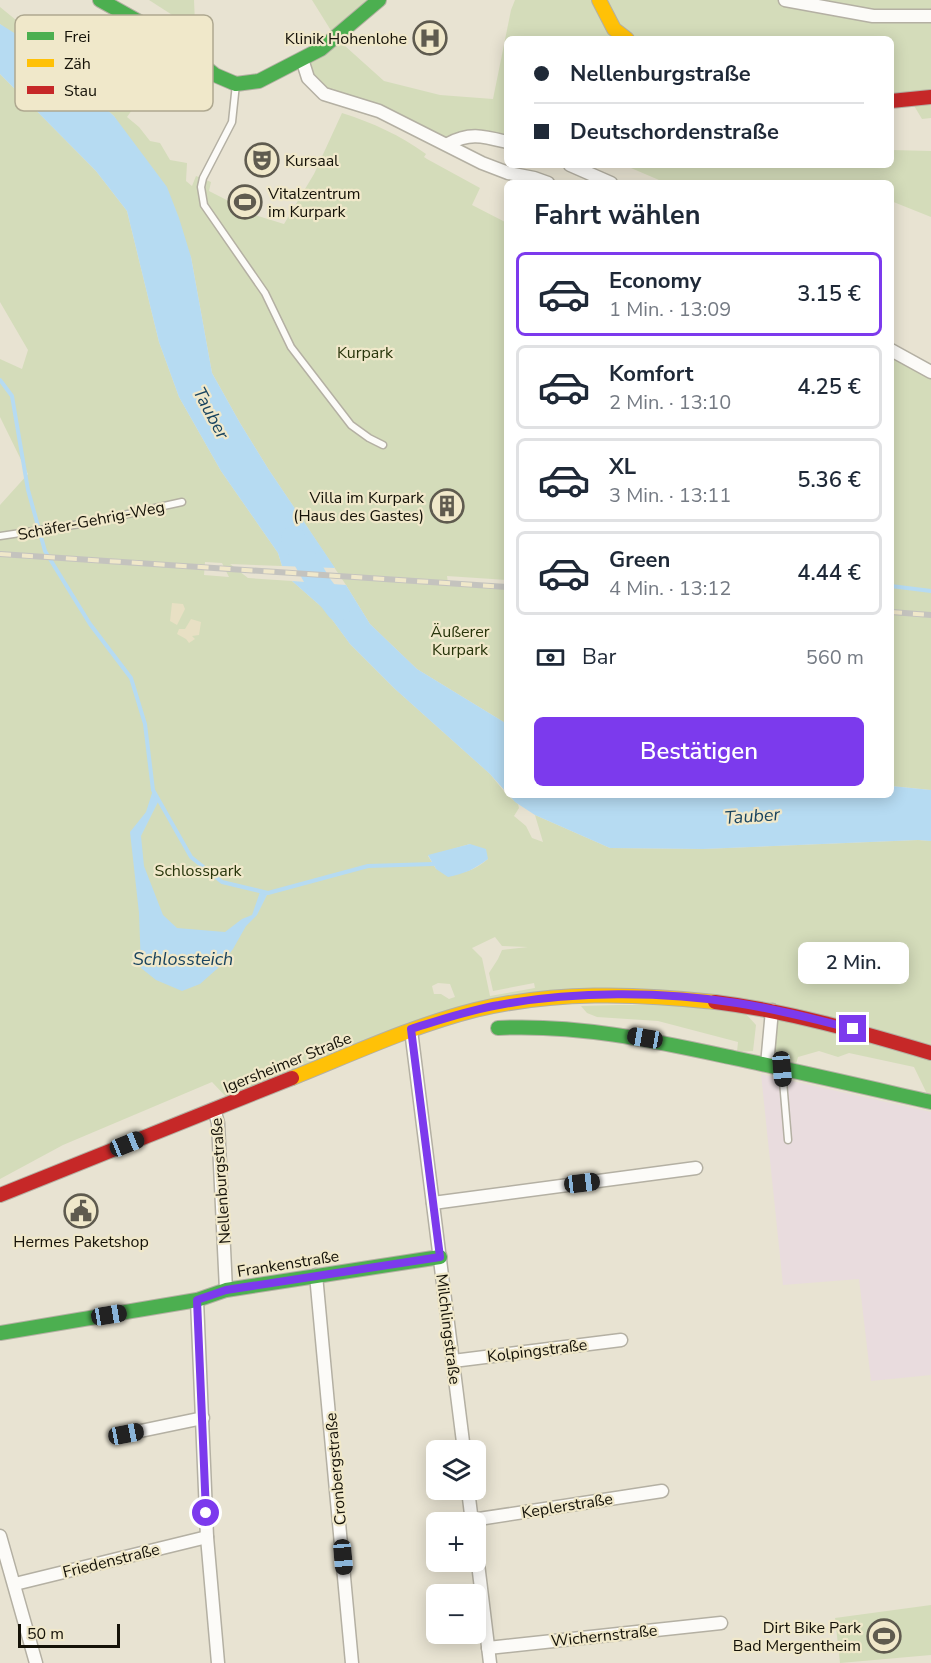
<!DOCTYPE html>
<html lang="de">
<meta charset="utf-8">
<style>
body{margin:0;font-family:"Nunito Sans",sans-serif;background:#f2f2f3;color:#1f2937;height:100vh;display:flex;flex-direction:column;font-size:22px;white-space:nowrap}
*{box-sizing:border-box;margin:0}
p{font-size:20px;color:#747a83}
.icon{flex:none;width:33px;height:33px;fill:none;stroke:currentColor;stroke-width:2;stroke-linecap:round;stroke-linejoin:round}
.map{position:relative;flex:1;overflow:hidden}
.drawer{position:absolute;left:504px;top:180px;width:390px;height:618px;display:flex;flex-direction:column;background:#fff;border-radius:9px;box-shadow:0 3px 15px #0003}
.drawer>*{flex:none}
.top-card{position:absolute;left:504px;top:36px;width:390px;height:132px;border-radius:9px;box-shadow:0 3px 15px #0003;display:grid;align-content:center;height:132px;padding:0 30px;background:#fff}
.controls{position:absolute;left:426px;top:1440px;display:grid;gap:12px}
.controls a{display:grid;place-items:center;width:60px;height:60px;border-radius:9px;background:#fff;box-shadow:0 3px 15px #0003;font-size:30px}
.scale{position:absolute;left:18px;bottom:15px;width:102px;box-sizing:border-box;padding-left:6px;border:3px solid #151208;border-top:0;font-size:16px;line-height:21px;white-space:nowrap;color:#151208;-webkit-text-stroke:4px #f0e8ca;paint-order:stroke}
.end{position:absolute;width:27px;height:27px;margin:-14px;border:8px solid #7c3aed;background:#fff;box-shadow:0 0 0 3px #fff}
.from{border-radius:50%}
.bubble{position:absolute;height:42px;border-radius:9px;background:#fff;box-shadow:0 3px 15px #0003;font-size:20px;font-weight:600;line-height:42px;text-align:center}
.car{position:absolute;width:18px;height:36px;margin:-18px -9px;border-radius:8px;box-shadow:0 0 4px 2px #0007;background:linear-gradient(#222 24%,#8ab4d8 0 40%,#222 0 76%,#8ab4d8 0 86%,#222 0)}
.top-card b{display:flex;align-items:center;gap:21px;height:57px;font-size:22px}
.top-card b+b{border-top:2px solid #e0e1e3}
.top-card i{width:15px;height:15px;background:#1f2937}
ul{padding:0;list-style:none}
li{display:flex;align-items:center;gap:18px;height:84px;margin:0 12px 9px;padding:0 18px;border:3px solid #e0e1e3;border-radius:9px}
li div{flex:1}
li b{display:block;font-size:22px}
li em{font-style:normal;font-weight:600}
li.current{border-color:#7c3aed}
li>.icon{width:54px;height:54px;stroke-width:1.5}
h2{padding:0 30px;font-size:27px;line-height:72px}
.pay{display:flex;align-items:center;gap:15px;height:66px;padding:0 30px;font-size:22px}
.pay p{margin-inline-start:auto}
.primary-button{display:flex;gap:12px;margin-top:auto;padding:12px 30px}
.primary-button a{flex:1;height:69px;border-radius:9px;background:#7c3aed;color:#fff;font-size:24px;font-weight:600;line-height:69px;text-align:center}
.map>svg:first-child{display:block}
</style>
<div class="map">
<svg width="931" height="1663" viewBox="0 0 931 1663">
<rect width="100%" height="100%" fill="#e8e3d2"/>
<path fill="#e9dcde" d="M761,1074L931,1112V1375L871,1381L859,1279L783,1285Z"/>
<g fill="#d4dcba" fill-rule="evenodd">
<path d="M149,0H194L195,24L177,18Z"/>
<path d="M312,0H379L335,37L384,81L440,95L493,99L511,10L515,0H931V118L922,119L910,99L891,101V39H507V142L487,136L448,144L324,94L302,59L335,37Z"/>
<path d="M0,7L38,38H47L49,36L80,57L84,53L103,68L95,84L112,97L119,89L126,92L137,103L127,117L139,127L150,141L160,143L170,160L187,163L186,181L192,186L196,176L211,182L209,191L258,216L284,224L314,174L342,113C373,123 400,135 426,154L424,157L427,159L480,188L472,205L507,223V580L447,576L448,583L507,587V724L417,669L370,624L346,585L269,470L240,423L212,373L191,257L114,116L76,83L0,24Z"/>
<path d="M0,74L96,171L127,211L159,342L179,397L221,471L278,553L282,566L230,564L248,578L292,581L325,610L350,644L395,689L490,774L507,795L518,804L519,808L514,816L526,826L532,838L543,842L535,815L610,848L703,849L918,840L931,841V1102L914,1067L849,1053L838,1057L819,1051L798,1057L794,1071L767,1065L772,1010L646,995L500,1004L231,1102L212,1082L63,1145L0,1179V505L28,474L0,417V359L22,369L28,350L0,302ZM205,562L222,563L229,577L204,575ZM470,844L488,859C467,876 461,873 436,869L428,856ZM495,937L502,946L528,947L502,950L498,959L489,973L493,991L534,983L535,988L490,996L482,958L472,948ZM438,983L450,984L455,997L449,999L441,994H434L432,986Z"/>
<path d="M891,150L931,151V217L891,201V183H666L624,165H891Z"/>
<path d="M891,350L931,372V790L891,786V612L904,613L891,611Z"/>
<path d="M618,1005H674L746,1014L756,1025L753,1051L737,1052L738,1042L658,1021L597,1017L587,1013L581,1006Z"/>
<path d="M931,1605V1655L840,1663L835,1618Z"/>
</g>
<g fill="#e8e0c4">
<path d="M172,603L183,604L185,609L177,625L170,621Z"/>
<path d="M191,619L201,622L199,635L192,636L195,639L189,643L186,639L177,634L179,629H185Z"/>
</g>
<g fill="#b6dbf2">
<path d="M0,24L38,48L114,116L167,187L179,218L191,257L212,373L240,423L269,470L335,568L282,566L278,553L221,471L179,397L159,342L127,211L96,171L0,74Z"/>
<path d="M292,581L346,585L370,624L417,669L507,724V793L490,774L395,689L350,644L325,610Z"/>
<path d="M891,786L931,790V841L918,840L703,849L610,848L535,815L515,802L509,795H891Z"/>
<path d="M153,790L159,800L141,836L144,866L163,915L177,928L225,932L242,919L252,915L260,892L268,893L257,915L246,926L233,949L218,968L200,984L182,991L156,980L141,968L139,913L130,832L146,812Z"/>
<path d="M470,844L486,849L488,859C475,869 464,874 448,877L436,869L428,855Z"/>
</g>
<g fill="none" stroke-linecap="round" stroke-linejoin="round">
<g stroke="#b6dbf2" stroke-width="4">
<path d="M0,380L12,396L28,490L45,551L90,624L131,678L145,724L153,790L191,857L222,882L268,893L368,866L433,864"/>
<path d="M891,586L931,591"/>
</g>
<path stroke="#b6dbf2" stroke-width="24" d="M293,538L319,584L338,609"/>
<g stroke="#b4b0a3" stroke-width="9">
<g id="lane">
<path d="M236,84L232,122L203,178L201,187L204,205L265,293L291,347L351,425L369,438L383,445"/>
<path d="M0,536L87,523L182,502"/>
<path d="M782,1069L788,1140"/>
</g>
</g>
<g stroke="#b4b0a3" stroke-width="15">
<g id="street">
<path d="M785,0L873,16H931"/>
<path d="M302,59L308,78L324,94L379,111L482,163L508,173L534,178L548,183"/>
<path d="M448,144C469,132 483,136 507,142"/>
<path d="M570,165L611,183"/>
<path d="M891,350L931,372"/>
<path d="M411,1030L464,1450"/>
<path d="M767,1065L772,1010"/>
<path d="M214,1109L218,1123L226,1290"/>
<path d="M433,1203L696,1168"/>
<path d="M316,1275L352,1663"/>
<path d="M197,1300L207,1537L218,1663"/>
<path d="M453,1361L621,1340"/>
<path d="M126,1434L203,1418"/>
<path d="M468,1490L472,1522"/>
<path d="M472,1520L662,1491"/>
<path d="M0,1536L36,1663"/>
<path d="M476,1547L490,1663"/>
<path d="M15,1584L207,1537"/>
<path d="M488,1648L721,1623"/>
</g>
</g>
<g stroke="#b4b0a3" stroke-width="16">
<g id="fast">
<path d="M100,0L170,39L215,75L236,84L259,81L321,49L379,0"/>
<path d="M498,1028C579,1024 655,1041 734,1058C800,1072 865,1087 931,1102"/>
<path d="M0,1333L197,1300L226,1290L440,1257"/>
</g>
</g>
<g stroke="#b4b0a3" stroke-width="16">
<g id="slow">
<path d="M599,0L614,29L627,39"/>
<path d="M292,1078C352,1054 412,1026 475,1010C554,991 635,993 715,1002"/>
</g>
</g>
<g stroke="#b4b0a3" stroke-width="16">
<g id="jam">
<path d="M891,101L931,97"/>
<path d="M715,1002C789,1011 860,1032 931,1053"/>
<path d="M0,1195L292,1078"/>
</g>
</g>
<use href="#lane" stroke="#fcfbf8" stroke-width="6"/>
<use href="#street" stroke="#fcfbf8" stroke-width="12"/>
<use href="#fast" stroke="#4caf50" stroke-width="14"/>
<use href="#slow" stroke="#ffc107" stroke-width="14"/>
<use href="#jam" stroke="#c62828" stroke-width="14"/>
<g stroke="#c4c3be" stroke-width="6">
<g id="rail">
<path d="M0,554L507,587"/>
<path d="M891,612L931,615"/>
</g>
</g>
<use href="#rail" stroke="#f0e8ca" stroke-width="4" stroke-dasharray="11" stroke-linecap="butt"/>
</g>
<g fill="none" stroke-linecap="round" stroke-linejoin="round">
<path stroke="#7c3aed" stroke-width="8" d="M206,1513L197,1300L226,1290L440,1257L411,1029C440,1020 469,1010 499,1005C572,991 663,991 737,1003C776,1009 815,1019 853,1029"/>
</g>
<defs>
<g id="hospital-ring" transform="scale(1.725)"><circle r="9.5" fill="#f0e8ca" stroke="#5f5b4f" stroke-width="1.5"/><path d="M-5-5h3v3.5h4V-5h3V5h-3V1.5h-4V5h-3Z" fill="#5f5b4f"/></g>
<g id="theatre-ring" transform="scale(1.725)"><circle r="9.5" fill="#f0e8ca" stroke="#5f5b4f" stroke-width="1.5"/><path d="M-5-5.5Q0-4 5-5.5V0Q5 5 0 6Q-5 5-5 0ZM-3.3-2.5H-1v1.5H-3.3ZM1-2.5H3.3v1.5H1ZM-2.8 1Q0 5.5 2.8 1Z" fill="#5f5b4f"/></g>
<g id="stadium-ring" transform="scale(1.725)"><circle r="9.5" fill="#f0e8ca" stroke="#5f5b4f" stroke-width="1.5"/><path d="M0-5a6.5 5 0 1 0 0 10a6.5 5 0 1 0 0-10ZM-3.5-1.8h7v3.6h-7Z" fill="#5f5b4f"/></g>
<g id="building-ring" transform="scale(1.725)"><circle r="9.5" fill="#f0e8ca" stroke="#5f5b4f" stroke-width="1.5"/><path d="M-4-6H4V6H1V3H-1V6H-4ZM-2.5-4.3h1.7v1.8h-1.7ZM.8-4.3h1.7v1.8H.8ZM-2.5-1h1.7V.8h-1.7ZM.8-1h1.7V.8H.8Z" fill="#5f5b4f"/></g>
<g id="civic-ring" transform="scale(1.725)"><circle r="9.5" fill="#f0e8ca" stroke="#5f5b4f" stroke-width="1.5"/><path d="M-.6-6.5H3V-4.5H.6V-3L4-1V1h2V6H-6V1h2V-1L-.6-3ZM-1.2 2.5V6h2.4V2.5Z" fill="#5f5b4f"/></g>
</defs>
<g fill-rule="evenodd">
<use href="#hospital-ring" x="430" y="38"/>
<use href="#theatre-ring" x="262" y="160"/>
<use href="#stadium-ring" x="245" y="202"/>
<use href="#building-ring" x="447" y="506"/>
<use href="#civic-ring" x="81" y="1211"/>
<use href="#stadium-ring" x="884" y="1636"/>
</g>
<g text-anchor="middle" stroke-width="4.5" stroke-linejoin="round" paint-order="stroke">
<g font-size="16" fill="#151208" stroke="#f0e8ca" text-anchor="end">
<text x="407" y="44">Klinik Hohenlohe</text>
<text x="285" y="166" text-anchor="start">Kursaal</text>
<text x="268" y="199" text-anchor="start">Vitalzentrum<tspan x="268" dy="18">im Kurpark</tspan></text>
<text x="424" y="503">Villa im Kurpark<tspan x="424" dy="18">(Haus des Gastes)</tspan></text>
<text x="81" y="1247" text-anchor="middle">Hermes Paketshop</text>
<text x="861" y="1633">Dirt Bike Park<tspan x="861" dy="18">Bad Mergentheim</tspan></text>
</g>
<g font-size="16" fill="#28350b" stroke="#f0e8ca">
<text x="365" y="358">Kurpark</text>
<text x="460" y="637">Äußerer<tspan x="460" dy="18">Kurpark</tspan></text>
<text x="198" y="876">Schlosspark</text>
</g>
<g font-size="16" fill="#151208" stroke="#f0e8ca">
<text transform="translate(91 520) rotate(-11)" y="6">Schäfer-Gehrig-Weg</text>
<text transform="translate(287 1062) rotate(-22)" y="6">Igersheimer Straße</text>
<text transform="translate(220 1181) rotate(-94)" y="6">Nellenburgstraße</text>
<text transform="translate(288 1263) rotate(-9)" y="6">Frankenstraße</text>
<text transform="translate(449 1329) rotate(83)" y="6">Milchlingstraße</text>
<text transform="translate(537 1350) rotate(-7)" y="6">Kolpingstraße</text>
<text transform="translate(335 1469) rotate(-95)" y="6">Cronbergstraße</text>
<text transform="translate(567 1505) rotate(-9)" y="6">Keplerstraße</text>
<text transform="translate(111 1560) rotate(-14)" y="6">Friedenstraße</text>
<text transform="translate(604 1635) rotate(-6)" y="6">Wichernstraße</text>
</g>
<g font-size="18" font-style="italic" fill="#19445f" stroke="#f0e8ca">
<text transform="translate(211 413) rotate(62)" y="6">Tauber</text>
<text transform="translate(752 816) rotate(-4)" y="6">Tauber</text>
<text x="183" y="965">Schlossteich</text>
</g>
</g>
<rect x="15" y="15" width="198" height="96" rx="9" fill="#f0e8ca" stroke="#aea890" stroke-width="1.5"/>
<rect x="27" y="32" width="27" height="8" fill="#4caf50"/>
<rect x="27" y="59" width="27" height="8" fill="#ffc107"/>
<rect x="27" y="86" width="27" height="8" fill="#c62828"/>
<g font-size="16" fill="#151208">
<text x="64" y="42">Frei</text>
<text x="64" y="69">Zäh</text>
<text x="64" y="96">Stau</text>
</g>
</svg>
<div class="controls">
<a><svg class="icon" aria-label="layers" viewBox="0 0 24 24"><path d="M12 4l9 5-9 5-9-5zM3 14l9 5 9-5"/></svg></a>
<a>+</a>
<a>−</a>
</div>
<div class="scale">50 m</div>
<i class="end from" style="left:206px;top:1513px"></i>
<i class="end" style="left:853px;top:1029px"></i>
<div class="bubble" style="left:798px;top:942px;width:111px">2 Min.</div>
<i class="car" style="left:645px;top:1038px;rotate:280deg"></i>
<i class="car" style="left:782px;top:1069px;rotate:175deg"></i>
<i class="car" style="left:127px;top:1144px;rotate:68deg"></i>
<i class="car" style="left:582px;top:1183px;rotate:83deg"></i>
<i class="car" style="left:109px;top:1315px;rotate:81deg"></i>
<i class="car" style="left:126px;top:1434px;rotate:79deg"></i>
<i class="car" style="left:343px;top:1557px;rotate:175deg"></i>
<div class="top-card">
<b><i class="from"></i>Nellenburgstraße</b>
<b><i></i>Deutschordenstraße</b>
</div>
<section class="drawer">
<h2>Fahrt wählen</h2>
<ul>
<li class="current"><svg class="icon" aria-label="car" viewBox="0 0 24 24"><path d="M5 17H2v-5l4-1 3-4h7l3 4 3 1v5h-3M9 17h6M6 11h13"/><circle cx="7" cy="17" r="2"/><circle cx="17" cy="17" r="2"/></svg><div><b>Economy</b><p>1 Min. · 13:09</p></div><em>3.15 €</em></li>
<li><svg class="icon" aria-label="car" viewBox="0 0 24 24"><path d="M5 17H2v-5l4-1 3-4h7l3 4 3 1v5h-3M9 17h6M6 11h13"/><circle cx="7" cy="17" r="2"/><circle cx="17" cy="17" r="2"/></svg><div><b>Komfort</b><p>2 Min. · 13:10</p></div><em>4.25 €</em></li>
<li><svg class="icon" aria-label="car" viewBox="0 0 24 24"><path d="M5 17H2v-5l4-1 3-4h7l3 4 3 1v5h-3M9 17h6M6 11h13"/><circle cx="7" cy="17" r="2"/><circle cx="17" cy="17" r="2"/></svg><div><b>XL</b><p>3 Min. · 13:11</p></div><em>5.36 €</em></li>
<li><svg class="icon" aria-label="car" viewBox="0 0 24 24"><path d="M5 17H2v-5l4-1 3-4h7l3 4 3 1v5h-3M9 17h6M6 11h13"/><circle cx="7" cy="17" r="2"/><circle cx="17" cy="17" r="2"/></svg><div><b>Green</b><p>4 Min. · 13:12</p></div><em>4.44 €</em></li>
</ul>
<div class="pay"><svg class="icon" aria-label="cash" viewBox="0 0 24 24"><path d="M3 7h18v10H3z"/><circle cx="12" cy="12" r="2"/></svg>Bar<p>560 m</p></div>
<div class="primary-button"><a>Bestätigen</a></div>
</section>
</div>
